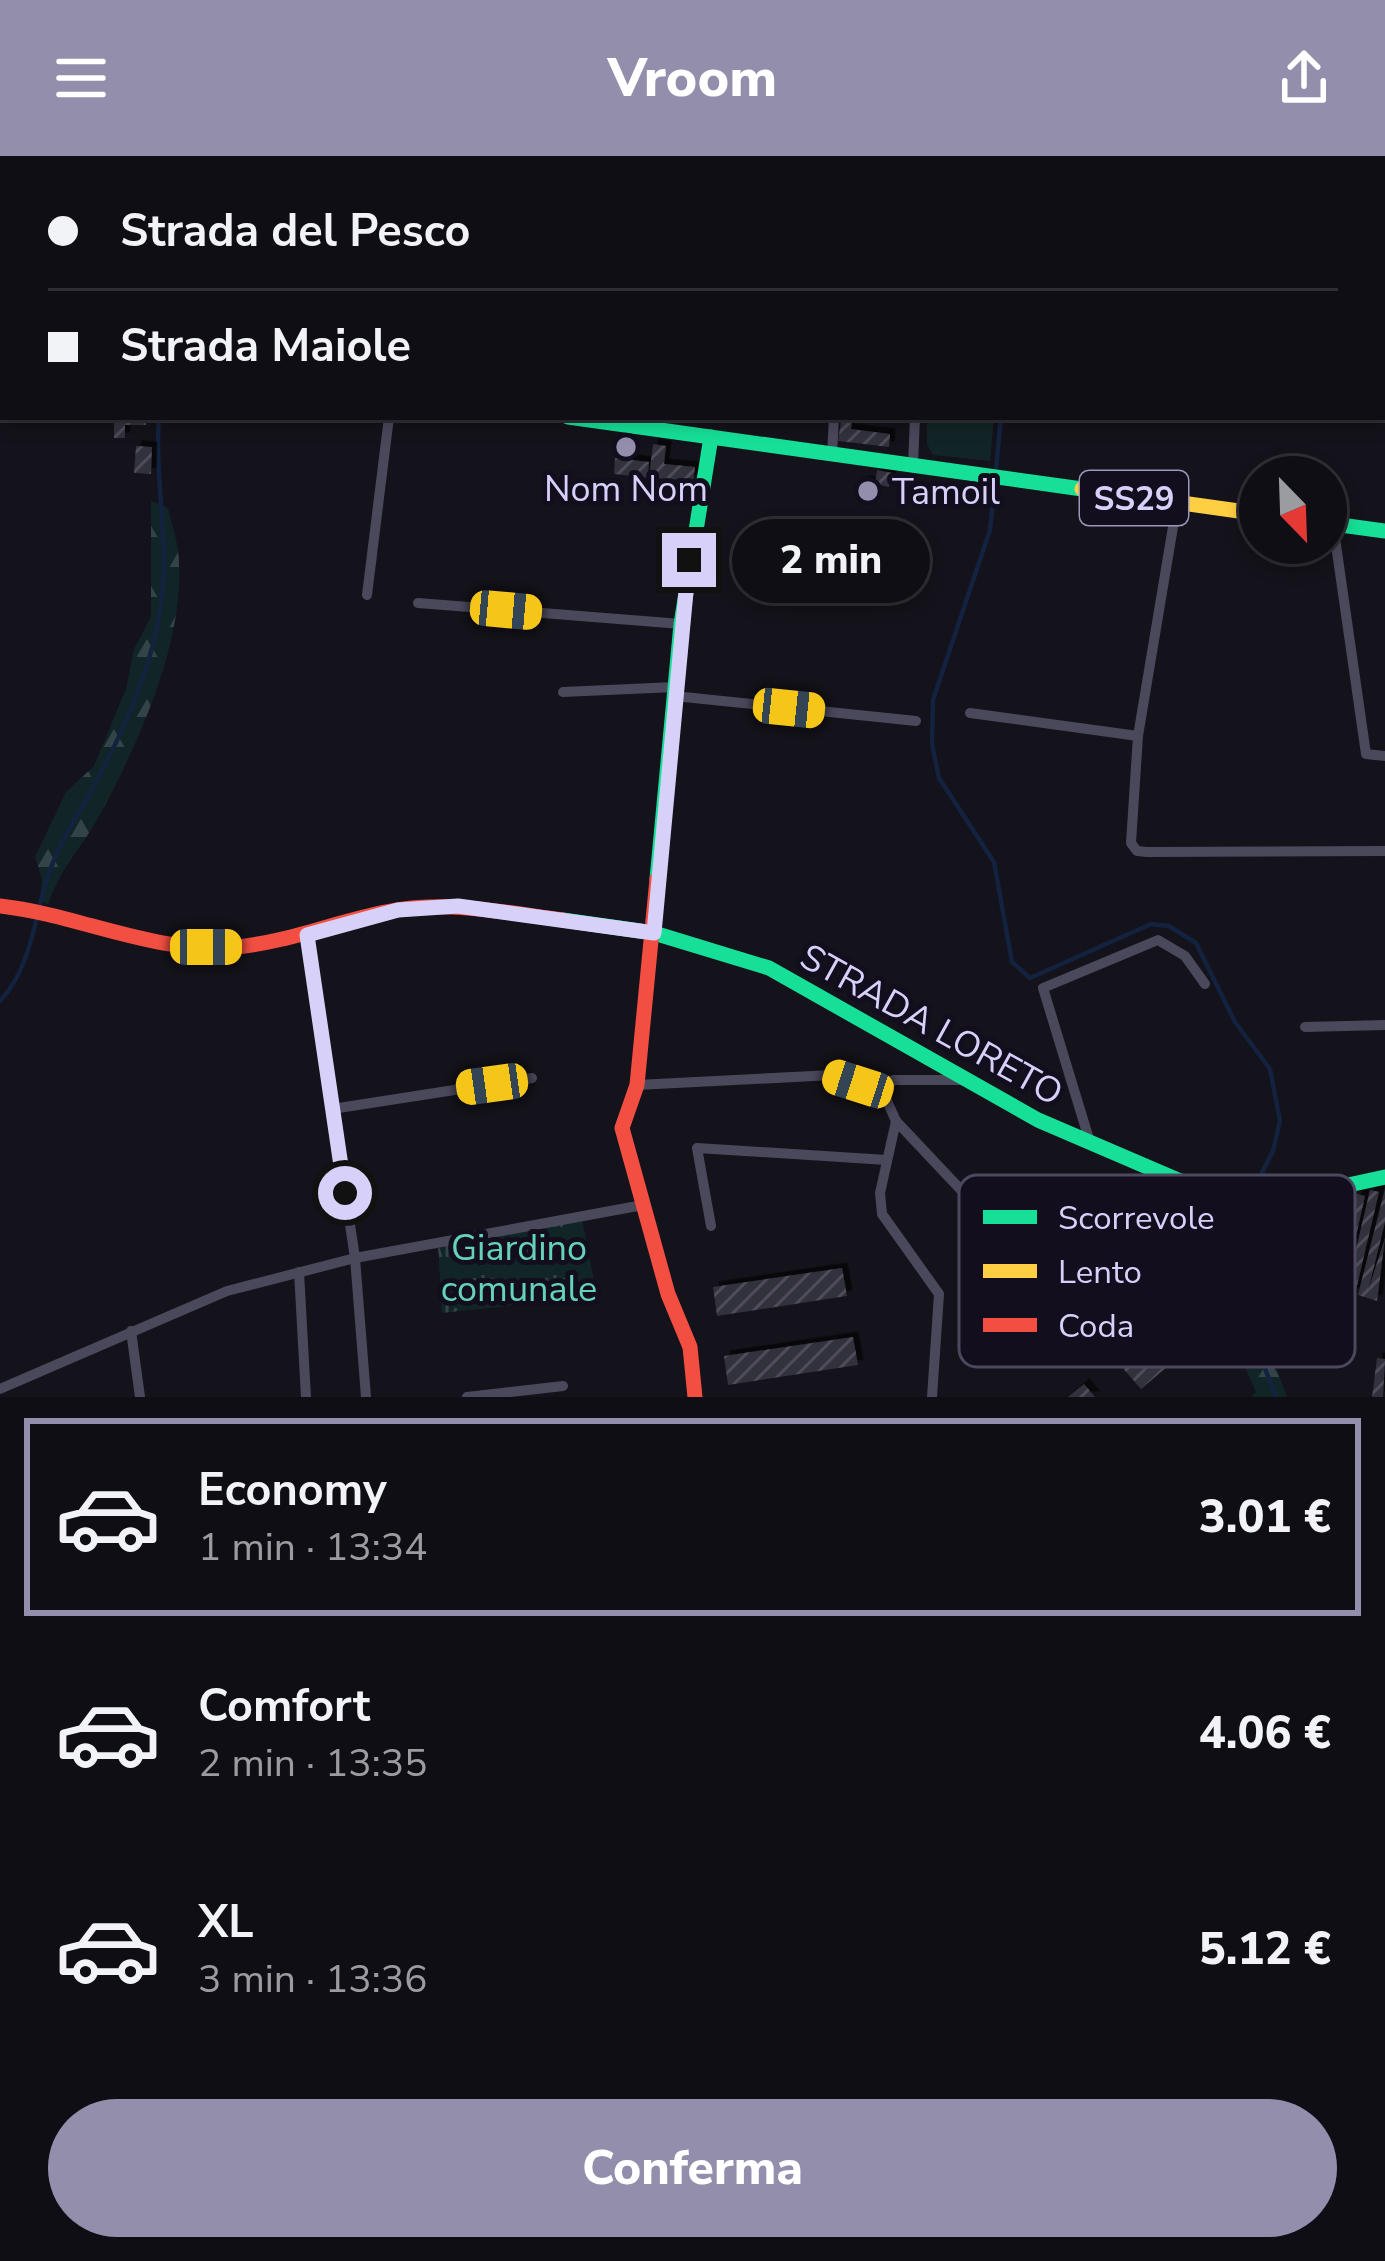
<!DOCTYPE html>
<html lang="it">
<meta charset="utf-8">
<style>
body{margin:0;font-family:"Nunito Sans",sans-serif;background:#18171d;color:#f1f3f6;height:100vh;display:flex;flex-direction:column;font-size:45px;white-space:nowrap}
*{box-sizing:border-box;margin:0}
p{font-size:39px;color:#9b9ca0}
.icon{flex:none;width:66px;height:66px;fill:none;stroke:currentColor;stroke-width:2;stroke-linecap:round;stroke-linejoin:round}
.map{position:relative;height:1241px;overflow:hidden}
.panel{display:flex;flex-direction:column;background:#0f0e14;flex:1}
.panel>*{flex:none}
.guide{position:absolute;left:0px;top:0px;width:1386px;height:264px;box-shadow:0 6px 18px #0003,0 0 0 3px #2f2e34;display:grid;align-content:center;height:264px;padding:0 48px;background:#0f0e14}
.needle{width:78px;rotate:157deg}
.tools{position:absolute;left:1239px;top:300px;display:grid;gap:24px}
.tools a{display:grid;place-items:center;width:108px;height:108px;border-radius:50%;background:#0f0e14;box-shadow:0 6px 18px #0003,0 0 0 3px #2f2e34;font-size:60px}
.end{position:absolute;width:54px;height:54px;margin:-27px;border:15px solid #d7d1fa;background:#111;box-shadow:0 0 0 6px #111}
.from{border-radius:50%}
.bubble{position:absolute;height:84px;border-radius:42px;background:#0f0e14;box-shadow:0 6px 18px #0003,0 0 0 3px #2f2e34;font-size:39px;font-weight:800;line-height:84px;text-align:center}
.car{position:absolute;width:36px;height:72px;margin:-36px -18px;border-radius:15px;box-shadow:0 0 9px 3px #0007;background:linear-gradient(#f5c518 24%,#345 0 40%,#f5c518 0 76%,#345 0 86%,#f5c518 0)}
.guide b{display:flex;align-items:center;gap:42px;height:114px;font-size:45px}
.guide b+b{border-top:3px solid #2f2e34}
.guide i{width:30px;height:30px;background:#f1f3f6}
ul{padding:21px 0 0;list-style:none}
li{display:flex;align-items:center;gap:36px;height:198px;margin:0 24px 18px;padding:0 24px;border:6px solid transparent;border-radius:0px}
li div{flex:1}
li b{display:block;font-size:45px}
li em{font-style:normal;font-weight:800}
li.current{border-color:#938eac}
li>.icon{width:108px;height:108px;stroke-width:1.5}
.action{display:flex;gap:24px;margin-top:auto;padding:24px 48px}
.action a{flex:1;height:138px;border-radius:72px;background:#938eac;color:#fff;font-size:48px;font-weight:800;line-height:138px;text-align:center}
header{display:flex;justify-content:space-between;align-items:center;height:156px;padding:0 48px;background:#938eac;color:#fff;font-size:54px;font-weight:800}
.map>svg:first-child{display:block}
</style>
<header><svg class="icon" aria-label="menu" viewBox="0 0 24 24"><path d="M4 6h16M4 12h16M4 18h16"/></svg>Vroom<svg class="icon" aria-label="share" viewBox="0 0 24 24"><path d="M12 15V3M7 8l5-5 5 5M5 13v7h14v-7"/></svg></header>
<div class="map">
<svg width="1385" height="1241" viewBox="0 0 1385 1241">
<defs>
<pattern id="forest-firs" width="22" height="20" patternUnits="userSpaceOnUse" patternTransform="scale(3)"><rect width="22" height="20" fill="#122526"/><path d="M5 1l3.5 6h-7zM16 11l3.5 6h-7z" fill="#344446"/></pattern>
<pattern id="park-tufts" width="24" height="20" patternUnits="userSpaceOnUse" patternTransform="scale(3)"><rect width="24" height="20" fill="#122526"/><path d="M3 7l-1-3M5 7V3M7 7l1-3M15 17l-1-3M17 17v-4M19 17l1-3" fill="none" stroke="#344446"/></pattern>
<pattern id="building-hatch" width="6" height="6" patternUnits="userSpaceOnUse" patternTransform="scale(3)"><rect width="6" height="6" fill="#32303d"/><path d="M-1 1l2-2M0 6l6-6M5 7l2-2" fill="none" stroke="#4f4d5a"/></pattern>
<filter id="shadow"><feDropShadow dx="5.5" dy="-5.5" stdDeviation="0" flood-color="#0009"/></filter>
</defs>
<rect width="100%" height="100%" fill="#14121a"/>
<path fill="#122526" d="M927,261H994L990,305L933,299L927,288Z"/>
<g fill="url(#forest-firs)">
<path d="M151,345L168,352C172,370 179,389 179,407C184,488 136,593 98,662C80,694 59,714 48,749L40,743L42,723L35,701L66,636L94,610L126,533L134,493L151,461Z"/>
<path d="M1224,1052L1253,1058L1251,1070L1262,1074L1249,1142L1287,1241H1251L1256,1236C1221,1156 1215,1140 1224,1052Z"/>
</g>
<path fill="url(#park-tufts)" d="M582,1063L594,1125L555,1134L556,1145L442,1157L438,1089Z"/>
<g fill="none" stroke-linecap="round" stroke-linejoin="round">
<g stroke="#13233f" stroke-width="4.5">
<path d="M184,0L185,3"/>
<path d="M605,0L606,3"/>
<path d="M935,3V0"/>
<path d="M996,313L1001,261"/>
<path d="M995,325L990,374L933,544L932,588L939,622L994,706L1012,806L1030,822L1151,768L1169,770L1196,787L1235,866L1270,913L1280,965L1273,995L1249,1042"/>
<path d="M0,845C35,807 34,754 52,709C63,679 81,655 95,628C123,576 151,513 160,455C171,390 154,326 159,261"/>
<path d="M1243,1051L1237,1140L1276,1241"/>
</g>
</g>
<g fill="url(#building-hatch)" filter="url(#shadow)">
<path d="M114,261H146V269H125V282H114Z"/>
<path d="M841,265L852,266L851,273L890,278L889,291L838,285Z"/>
<path d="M653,288L666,290L664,308L695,311L693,325L656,322L650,313Z"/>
<path d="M136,290L152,291L151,318L134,317Z"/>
<path d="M615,302L649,306L648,322L614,318Z"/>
<path d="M877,314L892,317L889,331L875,328L873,342L860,340L862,325L875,327Z"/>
<path d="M1385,1033V1066L1368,1135L1385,1082L1377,1145L1358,1139Z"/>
<path d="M1370,1034L1379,1036L1355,1138L1346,1136Z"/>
<path d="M1357,1038L1365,1040L1344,1133L1336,1131Z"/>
<path d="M842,1112L847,1140L717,1160L713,1131Z"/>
<path d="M1187,1161L1197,1173L1169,1197L1175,1204L1141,1233L1120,1209Z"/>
<path d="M853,1181L858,1209L728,1229L724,1200Z"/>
<path d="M1377,1202L1385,1203L1383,1241H1372Z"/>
<path d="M1084,1228L1095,1241H1068Z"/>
</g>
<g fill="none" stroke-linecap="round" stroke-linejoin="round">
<g stroke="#4a485b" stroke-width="10">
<path d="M881,3V0"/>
<path d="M1383,170L1385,169"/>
<path d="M1383,219L1385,218"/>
<path d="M832,299L834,261"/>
<path d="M913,309L915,261"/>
<path d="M1177,347L1138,580L1131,687L1137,695L1147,696L1385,695"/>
<path d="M1333,368L1366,598L1385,600"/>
<path d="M367,439L389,261"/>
<path d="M418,447L681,468"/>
<path d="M563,536L675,531"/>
<path d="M674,540L916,565"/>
<path d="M970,557L1138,580"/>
<path d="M307,779L355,1102L366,1241"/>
<path d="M1305,871L1385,869"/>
<path d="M637,929L833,919L883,936L893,924H961"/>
<path d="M883,936L896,965L1029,1106"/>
<path d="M332,953L532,922"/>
<path d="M896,965L880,1037L882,1058L939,1138L932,1241"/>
<path d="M1089,983L1043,832L1158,784L1185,800L1205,828"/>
<path d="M711,1070L697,992L887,1004"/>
<path d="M299,1116L306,1241"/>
<path d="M131,1175L140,1241"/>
<path d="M0,1233L227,1135L355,1102L643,1049"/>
<path d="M467,1241L563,1230"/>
</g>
<g stroke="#16e098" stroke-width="15">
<path d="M568,261L1082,333"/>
<path d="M1326,367L1385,375"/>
<path d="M657,723L681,468L711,281"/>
<path d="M563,764L654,777L769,812L1038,964L1215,1040L1279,1044L1385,1021"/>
</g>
<path stroke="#ffcf43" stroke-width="15" d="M1082,333L1260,358"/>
<g stroke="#f24e42" stroke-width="15">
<path d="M0,180H3"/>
<path d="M657,723L637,929L622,972L668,1138L690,1191L695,1241"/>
<path d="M0,750C80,759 152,798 235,791C291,786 342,763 397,754C452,745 508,757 563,764"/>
</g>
</g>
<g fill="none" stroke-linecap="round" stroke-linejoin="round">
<path stroke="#d7d1fa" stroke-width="15" d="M345,1037L307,779L398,754L458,750L654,777L689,404"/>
</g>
<g fill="#938eac" stroke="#120e1e" stroke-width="4.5">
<circle cx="626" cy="291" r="12"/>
<circle cx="868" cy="335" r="12"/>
</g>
<g text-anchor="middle" stroke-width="10" stroke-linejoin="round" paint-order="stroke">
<rect fill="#120e1e" stroke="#9c96b8" stroke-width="3" x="1080" y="315" width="108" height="54" rx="9"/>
<g font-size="33" font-weight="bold" fill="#d7d1fa">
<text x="1134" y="354">SS29</text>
</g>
<g font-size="36" fill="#d7d1fa" stroke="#120e1e">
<text x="626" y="345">Nom Nom</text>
<text x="892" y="348" text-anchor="start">Tamoil</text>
</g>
<g font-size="36" fill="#d7d1fa" stroke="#120e1e">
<text transform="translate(932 868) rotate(29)" y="13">STRADA LORETO</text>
</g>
<g font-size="36" fill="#65d2bb" stroke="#120e1e">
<text x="519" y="1104">Giardino<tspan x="519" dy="41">comunale</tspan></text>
</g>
</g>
<rect x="959" y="1019" width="396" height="192" rx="18" fill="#120e1e" stroke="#4d4860" stroke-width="3"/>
<rect x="983" y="1054" width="54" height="14" fill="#16e098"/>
<rect x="983" y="1108" width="54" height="14" fill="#ffcf43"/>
<rect x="983" y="1162" width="54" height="14" fill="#f24e42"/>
<g font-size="33" fill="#d7d1fa">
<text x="1058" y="1073">Scorrevole</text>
<text x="1058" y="1127">Lento</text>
<text x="1058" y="1181">Coda</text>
</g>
</svg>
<div class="tools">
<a><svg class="needle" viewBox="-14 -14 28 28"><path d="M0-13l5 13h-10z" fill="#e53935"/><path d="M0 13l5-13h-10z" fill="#9b9ca0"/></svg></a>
</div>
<i class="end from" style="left:345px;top:1037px"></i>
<i class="end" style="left:689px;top:404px"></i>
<div class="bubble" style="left:732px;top:363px;width:198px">2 min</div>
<i class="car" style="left:506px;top:454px;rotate:95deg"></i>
<i class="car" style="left:789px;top:552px;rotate:96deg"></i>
<i class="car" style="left:206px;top:791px;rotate:90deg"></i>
<i class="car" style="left:492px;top:928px;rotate:262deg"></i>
<i class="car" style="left:858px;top:928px;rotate:288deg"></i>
<div class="guide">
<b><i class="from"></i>Strada del Pesco</b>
<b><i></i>Strada Maiole</b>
</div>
</div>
<section class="panel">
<ul>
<li class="current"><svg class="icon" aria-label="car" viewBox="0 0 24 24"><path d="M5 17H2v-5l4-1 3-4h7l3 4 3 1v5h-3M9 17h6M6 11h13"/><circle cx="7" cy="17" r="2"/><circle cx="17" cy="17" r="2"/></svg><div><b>Economy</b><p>1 min · 13:34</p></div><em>3.01 €</em></li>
<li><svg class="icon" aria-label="car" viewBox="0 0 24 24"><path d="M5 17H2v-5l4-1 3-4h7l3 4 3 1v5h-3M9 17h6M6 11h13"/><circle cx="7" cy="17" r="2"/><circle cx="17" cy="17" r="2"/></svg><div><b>Comfort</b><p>2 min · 13:35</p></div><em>4.06 €</em></li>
<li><svg class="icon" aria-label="car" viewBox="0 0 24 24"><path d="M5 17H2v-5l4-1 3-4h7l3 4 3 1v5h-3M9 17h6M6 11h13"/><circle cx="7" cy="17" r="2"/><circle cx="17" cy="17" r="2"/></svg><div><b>XL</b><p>3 min · 13:36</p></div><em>5.12 €</em></li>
</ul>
<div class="action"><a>Conferma</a></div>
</section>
